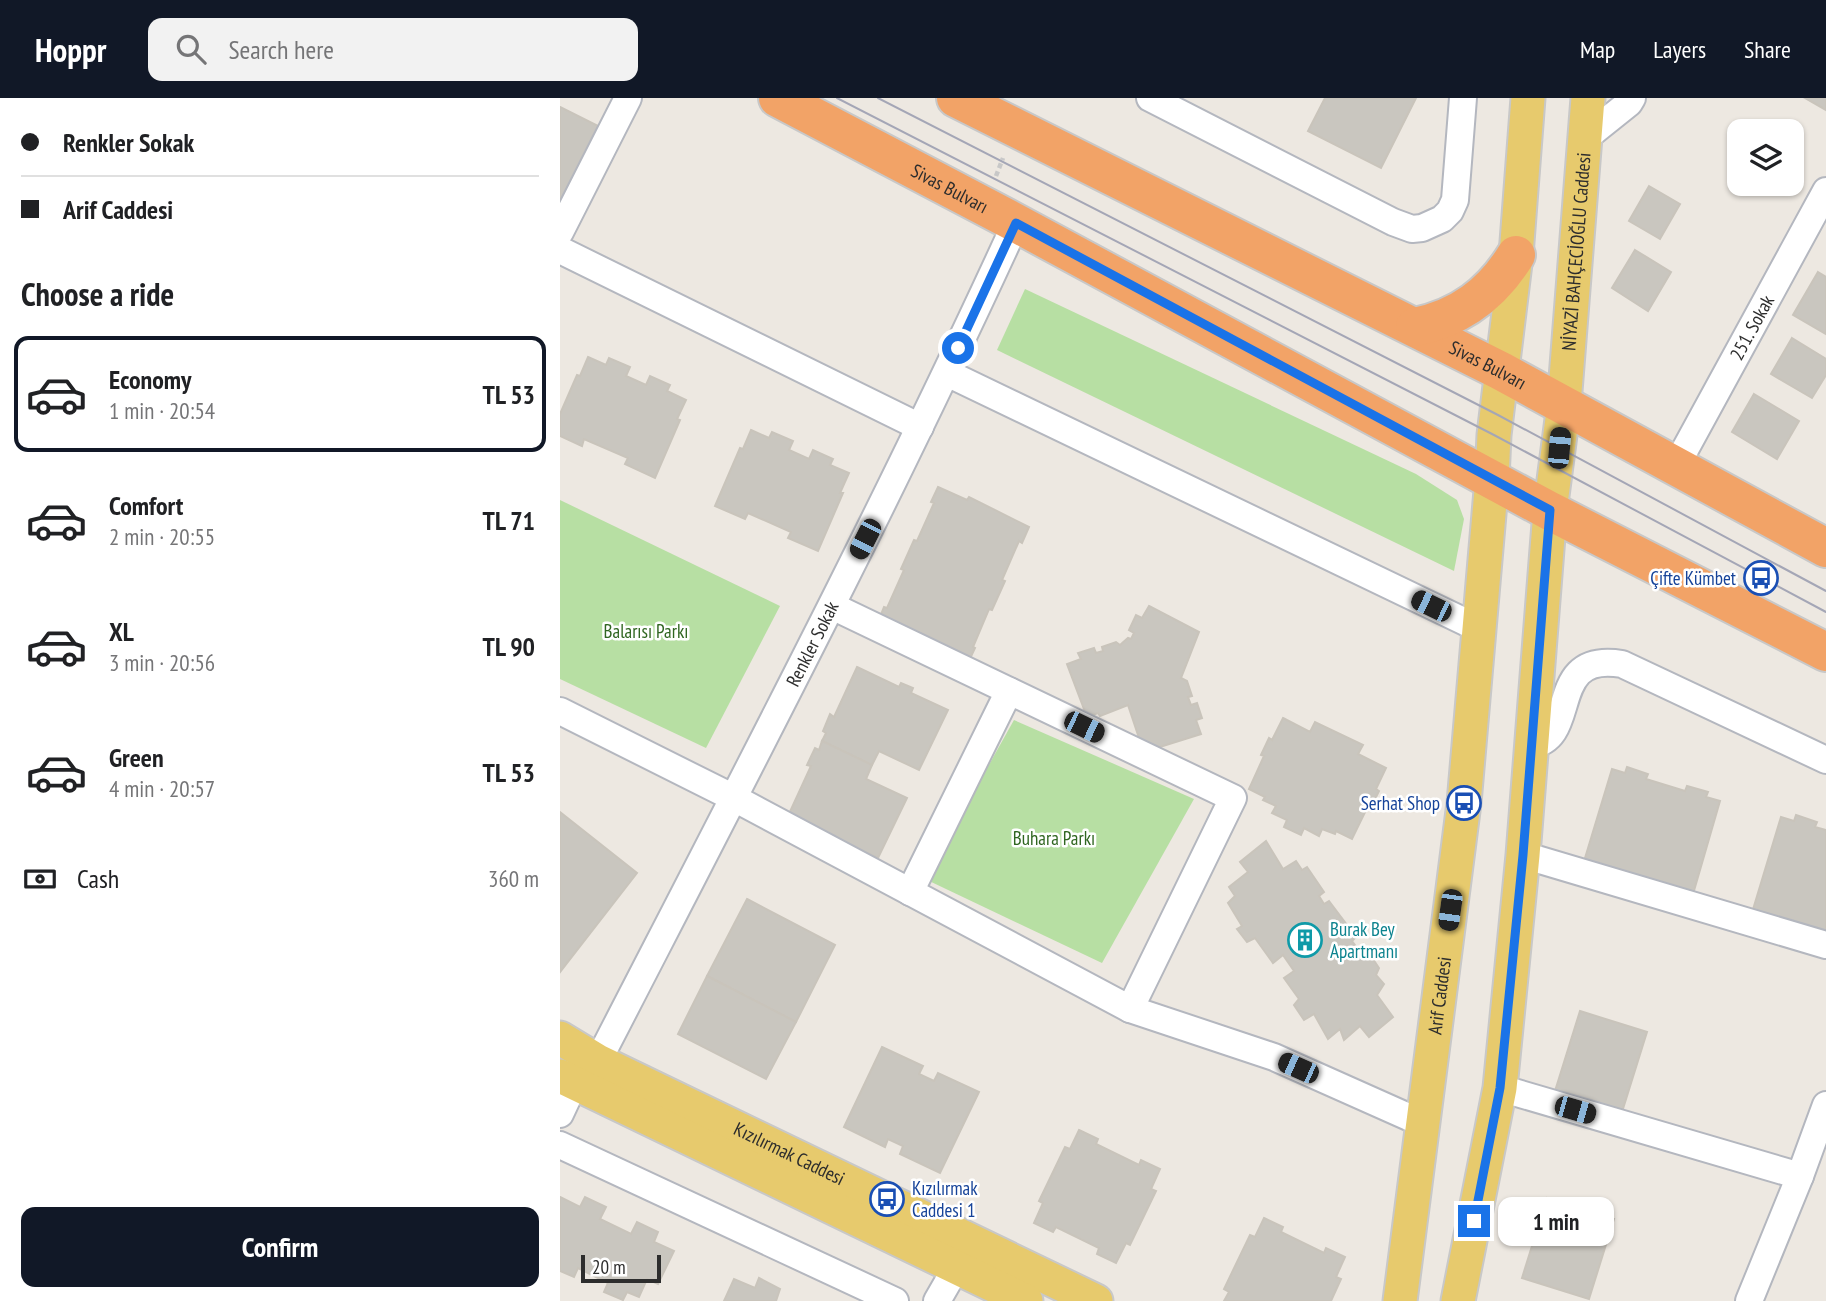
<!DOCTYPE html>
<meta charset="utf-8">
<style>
body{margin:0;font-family:"PT Sans Narrow",sans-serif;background:#f2f2f2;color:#202124;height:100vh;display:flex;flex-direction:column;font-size:26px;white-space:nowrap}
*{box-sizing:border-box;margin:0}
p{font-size:23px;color:#757577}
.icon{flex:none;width:38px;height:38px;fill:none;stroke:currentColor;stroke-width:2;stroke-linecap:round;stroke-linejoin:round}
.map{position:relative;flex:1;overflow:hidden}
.drawer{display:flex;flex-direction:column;background:#fff;width:560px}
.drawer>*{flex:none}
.hud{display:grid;align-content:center;height:154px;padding:0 21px;background:#fff}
.buttons{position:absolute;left:1167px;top:21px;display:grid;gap:14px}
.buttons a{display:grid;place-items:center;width:77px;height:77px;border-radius:14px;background:#fff;box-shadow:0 2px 5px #0004;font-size:35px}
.scale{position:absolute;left:21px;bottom:18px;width:80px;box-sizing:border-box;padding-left:7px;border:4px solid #2d2d2d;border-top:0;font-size:19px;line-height:24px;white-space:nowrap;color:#2d2d2d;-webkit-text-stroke:5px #fff;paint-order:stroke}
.end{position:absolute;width:32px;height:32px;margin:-16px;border:9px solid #1a73e8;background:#fff;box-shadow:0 0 0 4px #fff}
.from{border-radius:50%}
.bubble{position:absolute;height:49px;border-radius:14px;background:#fff;box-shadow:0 2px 5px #0004;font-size:23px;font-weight:600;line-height:49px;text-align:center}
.car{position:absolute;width:21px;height:42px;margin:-21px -10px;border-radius:9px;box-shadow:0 0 5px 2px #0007;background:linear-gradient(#222 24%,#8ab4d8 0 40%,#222 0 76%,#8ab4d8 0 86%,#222 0)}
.hud b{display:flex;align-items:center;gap:24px;height:66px;font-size:26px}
.hud b+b{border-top:2px solid #e0e0e0}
.hud i{width:18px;height:18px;background:#202124}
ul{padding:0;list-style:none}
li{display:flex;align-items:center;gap:21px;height:116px;margin:0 14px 10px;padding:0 7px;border:4px solid transparent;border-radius:14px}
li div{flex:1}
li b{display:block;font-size:26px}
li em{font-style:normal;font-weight:600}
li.on{border-color:#111827}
li>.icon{width:63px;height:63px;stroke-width:1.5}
h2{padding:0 21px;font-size:32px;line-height:84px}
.pay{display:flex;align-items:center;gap:18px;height:77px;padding:0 21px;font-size:26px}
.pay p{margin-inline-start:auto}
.cta{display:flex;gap:14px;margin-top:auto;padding:14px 21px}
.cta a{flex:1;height:80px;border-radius:14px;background:#111827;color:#fff;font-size:28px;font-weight:600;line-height:80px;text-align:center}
header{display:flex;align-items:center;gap:42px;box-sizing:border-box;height:98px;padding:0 35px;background:#111827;color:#fff}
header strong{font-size:33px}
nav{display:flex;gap:38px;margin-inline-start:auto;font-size:24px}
.search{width:490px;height:63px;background:#f2f2f2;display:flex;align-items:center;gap:18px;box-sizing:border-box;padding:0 24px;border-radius:14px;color:#757577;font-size:26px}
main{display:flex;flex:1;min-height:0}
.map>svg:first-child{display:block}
</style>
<header>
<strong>Hoppr</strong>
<div class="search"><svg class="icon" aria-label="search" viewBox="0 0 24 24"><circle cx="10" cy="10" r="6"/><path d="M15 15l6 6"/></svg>Search here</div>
<nav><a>Map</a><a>Layers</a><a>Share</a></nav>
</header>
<main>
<section class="drawer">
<div class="hud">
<b><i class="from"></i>Renkler Sokak</b>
<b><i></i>Arif Caddesi</b>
</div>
<h2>Choose a ride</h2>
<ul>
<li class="on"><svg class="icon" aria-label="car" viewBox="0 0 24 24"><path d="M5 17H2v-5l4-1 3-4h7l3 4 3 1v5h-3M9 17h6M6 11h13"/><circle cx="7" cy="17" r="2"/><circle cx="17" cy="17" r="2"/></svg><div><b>Economy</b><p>1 min · 20:54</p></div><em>TL 53</em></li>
<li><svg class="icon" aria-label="car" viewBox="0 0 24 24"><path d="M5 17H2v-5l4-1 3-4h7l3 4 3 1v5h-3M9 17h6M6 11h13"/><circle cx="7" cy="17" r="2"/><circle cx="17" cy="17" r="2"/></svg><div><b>Comfort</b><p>2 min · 20:55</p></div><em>TL 71</em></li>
<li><svg class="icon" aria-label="car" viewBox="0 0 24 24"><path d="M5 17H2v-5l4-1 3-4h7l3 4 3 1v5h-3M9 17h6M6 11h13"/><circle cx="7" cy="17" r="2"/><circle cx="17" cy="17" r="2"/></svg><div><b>XL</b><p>3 min · 20:56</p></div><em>TL 90</em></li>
<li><svg class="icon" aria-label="car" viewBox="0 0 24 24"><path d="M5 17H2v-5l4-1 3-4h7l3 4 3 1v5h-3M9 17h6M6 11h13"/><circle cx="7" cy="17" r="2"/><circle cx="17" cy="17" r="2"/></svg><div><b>Green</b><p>4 min · 20:57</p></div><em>TL 53</em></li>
</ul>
<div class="pay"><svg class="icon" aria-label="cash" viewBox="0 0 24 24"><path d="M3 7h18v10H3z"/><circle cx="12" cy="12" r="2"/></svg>Cash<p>360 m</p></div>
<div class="cta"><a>Confirm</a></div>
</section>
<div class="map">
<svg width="1266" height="1203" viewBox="0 0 1266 1203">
<rect width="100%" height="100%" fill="#ede8e1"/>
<g fill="#b7dfa3">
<path d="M465,191L856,376L897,402L904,421L894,473L437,252Z"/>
<path d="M0,402L220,508L146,650L0,581Z"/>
<path d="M454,622L634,701L542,865L365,781Z"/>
</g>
<g fill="#c9c6bf" stroke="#c9c4bb" stroke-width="2">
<path d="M765,0H856L821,70L748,33Z"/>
<path d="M1245,0H1266V12Z"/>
<path d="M0,9L38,28L0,104Z"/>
<path d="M1089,88L1120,106L1100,141L1069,123Z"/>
<path d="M1075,152L1111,174L1088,213L1052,190Z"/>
<path d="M1258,174L1266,179V236L1233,217Z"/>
<path d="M1232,240L1266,261V277L1252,300L1211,276Z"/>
<path d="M28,259L46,267L49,260L70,269L66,278L86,287L90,278L110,287L107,293L126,302L117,321L120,322L95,380L65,366L68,360L24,341L22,348L0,338V316L17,277L20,278Z"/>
<path d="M1194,296L1239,323L1217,361L1172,334Z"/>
<path d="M191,332L209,340L212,334L233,343L229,352L249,361L253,352L273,361L270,367L289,375L280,395H283L258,453L228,440L231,434L188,415L185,421L155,408L180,350L183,351Z"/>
<path d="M378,389L407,402L409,399L469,429L462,445L459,443L442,482L445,483L432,512L429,511L413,549L415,550L408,565L318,524L324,509L327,510L344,472L341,471L354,442L357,443L374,405L371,404Z"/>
<path d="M589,508L639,534L621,580L627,583L632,598L628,599L631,607L637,605L642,620L636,622L641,636L587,653L583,642L580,643L568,607L540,618L538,615L527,619L507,566L521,561L518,555L534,550L536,555L543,553L542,549L556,544L560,547L568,540L571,541L574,535L569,532L576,517L582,520Z"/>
<path d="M297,569L339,589L341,585L353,590L351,595L388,612L359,672L319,653L312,667L262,643L266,635L263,633L270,616L274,619Z"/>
<path d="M723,620L750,634L755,624L803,647L798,656L826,670L816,691L819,693L811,709L808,708L792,741L776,733L775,736L762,731L759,738L744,730L741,737L724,729L727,722L712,715L716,708L703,702L705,699L689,691L704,658L701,657L709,640L712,642Z"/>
<path d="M262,643L312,667L306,681L347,700L318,760L228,718L251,668L247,667L255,650L259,652Z"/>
<path d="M1067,669L1088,676L1086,681L1125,693L1127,688L1148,694L1146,699L1160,703L1131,803L1022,770L1052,671L1065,675Z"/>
<path d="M0,714L77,775L0,874Z"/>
<path d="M1236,717L1257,724L1255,729L1266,732V840L1191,818L1221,719L1234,723Z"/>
<path d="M706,743L723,771L736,763L742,772L747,769L764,794L759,798L764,806L769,803L796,839L792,843L798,851L803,846L819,870L816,877L824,886L817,897L833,919L809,939L800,928L784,942L780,931L768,941L754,916L744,922L734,907L739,901L724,880L734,873L723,857L713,865L695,840L687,844L677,831L682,828L668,805L675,798L669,789L688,774L680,764Z"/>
<path d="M187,801L275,847L236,924L147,878Z"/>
<path d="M147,878L236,924L206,981L118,936Z"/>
<path d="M1020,913L1087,934L1062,1014L995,993Z"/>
<path d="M322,949L363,968L359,976L374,983L378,975L419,994L380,1075L340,1056L343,1048L328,1041L325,1049L284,1029Z"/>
<path d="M519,1032L538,1041L536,1046L579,1067L581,1062L600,1071L591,1091L596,1093L570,1147L566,1145L556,1165L537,1156L539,1150L496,1129L493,1134L474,1125L483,1105L479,1103L505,1049L510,1051Z"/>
<path d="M0,1099L20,1109L25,1099L46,1109L40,1121L71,1136L77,1124L98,1134L94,1144L114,1153L98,1186L87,1181L79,1199L67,1194L63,1202L44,1194L48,1185L18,1170L14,1179L0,1173Z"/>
<path d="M987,1100L1054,1121L1029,1201L962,1180Z"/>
<path d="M704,1120L723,1129L721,1134L764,1155L766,1150L785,1159L776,1179L781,1181L771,1203H664L669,1194L664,1191L690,1137L695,1139Z"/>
<path d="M199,1180L220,1191L216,1203H164L174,1181L195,1190Z"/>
</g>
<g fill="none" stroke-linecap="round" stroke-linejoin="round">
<g stroke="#b4b7bf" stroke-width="30">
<g id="minor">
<path d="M590,0L833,124L852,131L862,130L882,121L890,113L895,102L903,0"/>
<path d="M1024,41L1069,5L1072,0"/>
<path d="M0,134L68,0"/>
<path d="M0,152L360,329"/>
<path d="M387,275L920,531"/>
<path id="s1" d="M1116,368L1266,93"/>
<path d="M272,508L673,700L570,911"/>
<path d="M0,613L174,700L570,911L714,959L862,1025"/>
<path d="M971,647C1021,641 984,553 1062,566L1266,662"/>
<path d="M963,757L1266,847"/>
<path d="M350,794L449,593"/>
<path id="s2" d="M38,963C181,685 326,409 456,125"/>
<path d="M940,990L1240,1078"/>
<path d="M0,1016L14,986"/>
<path d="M0,1047L335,1203"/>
<path d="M377,1203L396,1170"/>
<path d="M1189,1203L1240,1078L1266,1007"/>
</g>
</g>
<g stroke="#c8c8c8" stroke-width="37">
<g id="major">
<path id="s3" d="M0,940L38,963L536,1203"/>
<path d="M0,978L466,1203"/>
<path id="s4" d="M840,1203L904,705L932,381L934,337L956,157L968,0"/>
<path id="s5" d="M898,1203L940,990L963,757L990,413L1004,306L1028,0"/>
</g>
</g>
<g stroke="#c8c8c8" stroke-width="42">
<g id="highway">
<path id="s6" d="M218,0L456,125L990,413L1266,554"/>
<path id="s7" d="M396,0L941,273L1266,450"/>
<path d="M855,229C900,220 932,196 956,157"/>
</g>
</g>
<path stroke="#c8c8c8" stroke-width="4.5" stroke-dasharray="5 3.5" stroke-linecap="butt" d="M436,78L443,60"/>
<use href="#minor" stroke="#fff" stroke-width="26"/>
<use href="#major" stroke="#e7ca6d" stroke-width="33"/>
<use href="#highway" stroke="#f2a367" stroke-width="38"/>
<g stroke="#a4a6b6" stroke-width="2">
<path d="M277,0L934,337L1266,514"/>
<path d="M318,0L938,317L1266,493"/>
</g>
</g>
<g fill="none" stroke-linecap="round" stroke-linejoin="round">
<path stroke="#1a73e8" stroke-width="9" d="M398,250L456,125L990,412L963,757L940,990L914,1123"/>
</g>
<defs>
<g id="bus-ring" transform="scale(1.75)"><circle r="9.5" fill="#fff" stroke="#1a4fb4" stroke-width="1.5"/><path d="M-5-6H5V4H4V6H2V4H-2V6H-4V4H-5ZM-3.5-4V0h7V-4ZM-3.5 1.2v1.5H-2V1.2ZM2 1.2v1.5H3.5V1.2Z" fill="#1a4fb4"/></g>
<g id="building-ring" transform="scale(1.75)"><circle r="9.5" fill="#fff" stroke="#0f9aa8" stroke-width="1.5"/><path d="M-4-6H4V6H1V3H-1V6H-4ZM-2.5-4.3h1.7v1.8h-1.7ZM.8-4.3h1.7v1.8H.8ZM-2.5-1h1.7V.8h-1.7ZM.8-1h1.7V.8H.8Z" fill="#0f9aa8"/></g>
</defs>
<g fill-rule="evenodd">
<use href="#bus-ring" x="1201" y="480"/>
<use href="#bus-ring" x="904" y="705"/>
<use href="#building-ring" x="745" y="842"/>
<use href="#bus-ring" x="327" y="1101"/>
</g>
<g text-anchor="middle" stroke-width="5" stroke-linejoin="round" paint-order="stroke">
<g font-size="19" fill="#2d2d2d" stroke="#fff">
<text dy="7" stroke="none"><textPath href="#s6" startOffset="194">Sivas Bulvarı</textPath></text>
<text dy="7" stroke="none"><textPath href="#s5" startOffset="1057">NİYAZİ BAHÇECİOĞLU Caddesi</textPath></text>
<text dy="7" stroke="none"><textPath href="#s1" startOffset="158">251. Sokak</textPath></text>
<text dy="7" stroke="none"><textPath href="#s7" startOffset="595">Sivas Bulvarı</textPath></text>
<text dy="7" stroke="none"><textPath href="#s2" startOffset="469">Renkler Sokak</textPath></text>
<text dy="7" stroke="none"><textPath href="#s4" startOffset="308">Arif Caddesi</textPath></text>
<text dy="7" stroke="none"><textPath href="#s3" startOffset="257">Kızılırmak Caddesi</textPath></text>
</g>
<g font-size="19" fill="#164399" stroke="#fff" text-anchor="end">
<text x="1176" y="487">Çifte Kümbet</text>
<text x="880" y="712">Serhat Shop</text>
<text x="352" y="1097" text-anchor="start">Kızılırmak<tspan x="352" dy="22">Caddesi 1</tspan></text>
</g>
<g font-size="19" fill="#306621" stroke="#fff">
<text x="86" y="540">Balarısı Parkı</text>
<text x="494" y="747">Buhara Parkı</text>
</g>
<g font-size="19" fill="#0d838f" stroke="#fff" text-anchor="start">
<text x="770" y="838">Burak Bey<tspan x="770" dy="22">Apartmanı</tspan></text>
</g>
</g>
</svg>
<div class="buttons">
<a><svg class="icon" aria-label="layers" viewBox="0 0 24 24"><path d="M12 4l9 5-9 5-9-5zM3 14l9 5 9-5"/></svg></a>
</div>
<div class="scale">20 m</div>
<i class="end from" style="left:398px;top:250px"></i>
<i class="end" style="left:914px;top:1123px"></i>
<div class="bubble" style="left:938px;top:1099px;width:116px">1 min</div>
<i class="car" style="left:999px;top:350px;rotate:5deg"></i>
<i class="car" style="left:305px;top:441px;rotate:207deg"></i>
<i class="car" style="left:871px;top:508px;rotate:296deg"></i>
<i class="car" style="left:524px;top:629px;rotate:116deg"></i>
<i class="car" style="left:890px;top:812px;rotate:188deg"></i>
<i class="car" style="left:738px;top:970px;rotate:294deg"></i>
<i class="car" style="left:1015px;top:1012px;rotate:106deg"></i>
</div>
</main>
